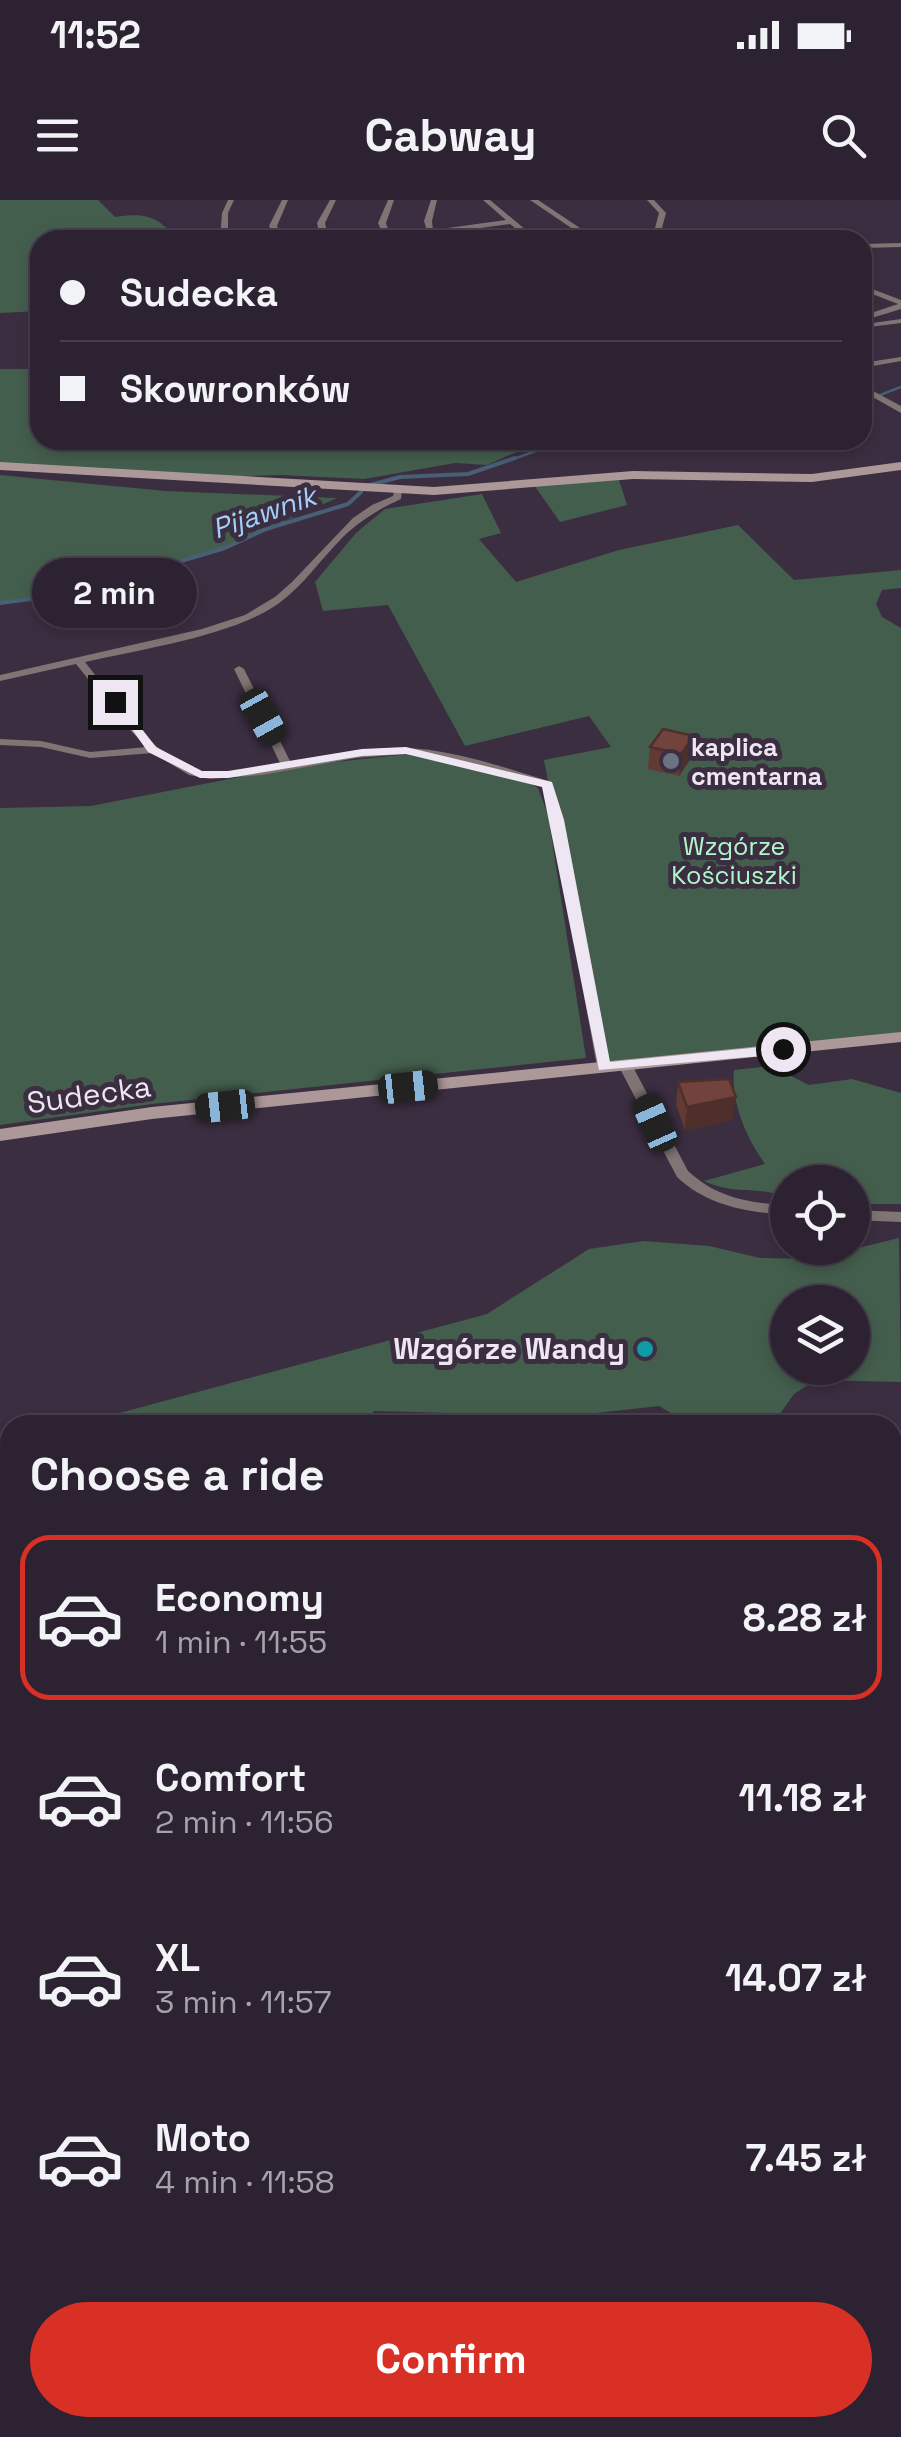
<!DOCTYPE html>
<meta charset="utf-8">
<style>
body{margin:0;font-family:"Space Grotesk",sans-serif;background:#382f3d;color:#f1f3f6;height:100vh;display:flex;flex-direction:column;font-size:38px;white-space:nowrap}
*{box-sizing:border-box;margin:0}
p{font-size:32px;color:#a6a4ab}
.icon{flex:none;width:55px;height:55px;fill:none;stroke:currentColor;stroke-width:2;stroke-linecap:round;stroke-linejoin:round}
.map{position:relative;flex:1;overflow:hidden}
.side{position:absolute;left:0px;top:1215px;width:902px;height:1022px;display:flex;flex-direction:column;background:#2c2231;border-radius:30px 30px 0 0;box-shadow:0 5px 15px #0003,0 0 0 2px #483f4d}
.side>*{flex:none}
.top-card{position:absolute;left:30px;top:30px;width:842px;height:220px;border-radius:30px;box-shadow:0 5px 15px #0003,0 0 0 2px #483f4d;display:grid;align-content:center;height:220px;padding:0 30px;background:#2c2231}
.controls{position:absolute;left:770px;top:965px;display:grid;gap:20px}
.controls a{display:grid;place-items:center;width:100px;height:100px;border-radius:50%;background:#2c2231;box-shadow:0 5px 15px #0003,0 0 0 2px #483f4d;font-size:50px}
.end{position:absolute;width:45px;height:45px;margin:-22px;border:12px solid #eee6f2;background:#111;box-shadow:0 0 0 5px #111}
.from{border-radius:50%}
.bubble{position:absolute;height:70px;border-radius:35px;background:#2c2231;box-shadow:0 5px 15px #0003,0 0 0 2px #483f4d;font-size:32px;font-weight:600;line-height:70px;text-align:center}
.car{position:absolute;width:30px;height:60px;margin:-30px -15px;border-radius:12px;box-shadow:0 0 8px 2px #0007;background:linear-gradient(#222 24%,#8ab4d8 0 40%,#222 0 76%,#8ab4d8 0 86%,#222 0)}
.top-card b{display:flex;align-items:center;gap:35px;height:95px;font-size:38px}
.top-card b+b{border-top:2px solid #483f4d}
.top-card i{width:25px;height:25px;background:#f1f3f6}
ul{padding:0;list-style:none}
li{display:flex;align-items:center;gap:30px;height:165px;margin:0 20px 15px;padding:0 10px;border:5px solid transparent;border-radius:30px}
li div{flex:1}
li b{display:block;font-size:38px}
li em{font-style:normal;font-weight:600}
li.current{border-color:#d93025}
li>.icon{width:90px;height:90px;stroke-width:1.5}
h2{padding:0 30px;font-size:45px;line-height:120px}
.primary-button{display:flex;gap:20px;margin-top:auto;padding:20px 30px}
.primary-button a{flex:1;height:115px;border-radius:60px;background:#d93025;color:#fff;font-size:40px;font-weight:600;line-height:115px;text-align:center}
.status{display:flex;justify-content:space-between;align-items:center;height:70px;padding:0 50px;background:#2c2231;direction:ltr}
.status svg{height:28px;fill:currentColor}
header{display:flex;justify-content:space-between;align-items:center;height:130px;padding:0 30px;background:#2c2231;font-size:45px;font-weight:600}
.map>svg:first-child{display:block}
</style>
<div class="status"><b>11:52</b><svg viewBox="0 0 49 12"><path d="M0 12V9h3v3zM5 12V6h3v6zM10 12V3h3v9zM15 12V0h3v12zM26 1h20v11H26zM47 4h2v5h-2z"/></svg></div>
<header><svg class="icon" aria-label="menu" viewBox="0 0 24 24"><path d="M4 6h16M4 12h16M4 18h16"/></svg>Cabway<svg class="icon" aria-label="search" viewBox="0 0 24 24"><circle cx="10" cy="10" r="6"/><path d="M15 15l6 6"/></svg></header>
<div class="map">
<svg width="901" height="2237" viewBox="0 0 901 2237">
<rect width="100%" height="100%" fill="#3b2e41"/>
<g fill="#445e4d" fill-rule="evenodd">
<path d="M0,0H98L115,17C146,12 159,17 178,40H40V111L0,113Z"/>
<path d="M0,169H40V240H559L532,245L487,265L455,263L364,279L282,275L183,278L0,266Z"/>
<path d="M0,275L165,291L337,298L225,348L69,394L0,403Z"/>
<path d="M619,280L627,305L560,322L534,285Z"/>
<path d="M482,294L501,333L479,339L516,382L619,350L738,325L794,380L901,370V388L882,390L876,404L882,417L901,428V837L604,867L544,560L611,547L589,516L465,546L388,405L323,411L315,382L356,333L385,309Z"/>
<path d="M408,554L523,580L538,588L548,615L586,858L152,904L0,925V608L91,606L290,567Z"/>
<path d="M771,866L809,885L852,879L901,893V1004H853L852,982H788L787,997C755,985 737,996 704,981L765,964C746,937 731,903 734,870Z"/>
<path d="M899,1038L901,1182L816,1180L794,1194L772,1225H691L659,1206L570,1216L373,1211L376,1225H75L487,1114L589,1049L644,1041L709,1046L760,1058L813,1059ZM788,1102H852V1168H788Z"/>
<path d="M10,1243V1640L0,1608V1246Z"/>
<path d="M901,1570V1803L892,1791V1573Z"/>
<path d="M10,1772V2228H208L204,2237H0V1779Z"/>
<path d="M901,2107V2237H577L596,2228H892L893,2110Z"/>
</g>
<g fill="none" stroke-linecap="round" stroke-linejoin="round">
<g stroke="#495f75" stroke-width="2.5">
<path d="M862,202L901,187"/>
<path d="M508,261L566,240"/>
</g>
<g stroke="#495f75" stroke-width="4">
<path d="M370,285L400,277L468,274L515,258"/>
<path d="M0,403L69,394L225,348L266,329L348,304L361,292"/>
</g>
<g fill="#817474" fill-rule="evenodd">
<path d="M228,0H234L228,13V40H220L222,13Z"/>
<path d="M282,0H288L277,26L284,40H276L269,26Z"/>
<path d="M330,0H336L325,23L329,40H321L317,23Z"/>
<path d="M388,0H394L386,23L390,36L427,31L424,21L431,0H437L432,21L433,30L506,20L483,0H490L538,40H530L510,24L437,34L441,38L438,40L429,35L376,40L384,37L378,23Z"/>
<path d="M530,0H538L598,40H589Z"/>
<path d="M647,0H654L666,13L662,28L652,40H643L655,28L659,13Z"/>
<path d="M901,43V47L862,48V44Z"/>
<path d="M862,85L901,100V109L862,121V116L898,104L862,90Z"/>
<path d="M901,119V123L862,128L865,124Z"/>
<path d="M901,157V161L862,168V163Z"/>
<path d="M862,185L901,206V213L862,191Z"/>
<path d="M395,288L402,290L401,299C379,309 361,320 343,337C321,359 303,386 278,404C232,436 142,449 85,462C114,498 150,555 196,570C221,579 256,569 281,565L234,469L239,466L244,469L291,563C329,556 369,546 407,548C456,550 505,568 552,582L564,620L611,867L609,870H599L597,867L552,620L543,586L460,563L406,554L356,558L262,575L210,579L189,575L153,553L90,558L41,547L0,545V539L41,541L90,552L147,547L126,526L76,464L0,481V475L202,429L245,415L275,397L292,382L353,318L372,305L393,296Z"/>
<path d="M625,861L632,865L688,971C717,998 749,1003 788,1005V1015C746,1012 708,1006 677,977L618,865Z"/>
<path d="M852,1010L901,1012V1022L852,1020Z"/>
<path d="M901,1257V1269L892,1270V1258Z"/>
<path d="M892,1332L901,1333V1347L892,1346Z"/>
<path d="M892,1406L901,1407V1421L892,1420Z"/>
<path d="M892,1492L901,1493V1509L892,1507Z"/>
<path d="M901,2079V2101L892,2103V2081Z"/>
<path d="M539,2228H575L569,2237H533Z"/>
</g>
<g fill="#ad9899" fill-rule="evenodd">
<path d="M0,262L434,287L633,271L812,274L901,262V270L812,282L633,279L434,295L0,270Z"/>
<path d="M901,832V842L152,919L0,941V929L152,907Z"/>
</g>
</g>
<g fill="#613a34">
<path d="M650,547L692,557L679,576L648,569Z"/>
<path d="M678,882L733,920L685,930L676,905Z"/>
</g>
<g fill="#4f2f2a">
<path d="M694,536L692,557L679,576L681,554Z"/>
<path d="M736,897L733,920L685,930L687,907Z"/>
</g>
<g fill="#71433c" stroke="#4f2f2a" stroke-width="2.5">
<path d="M663,529L694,536L681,554L650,547Z"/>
<path d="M729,879L736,897L687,907L678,882Z"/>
</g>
<path fill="#eee6f2" d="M111,500H119L156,547L202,571H228L362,549L406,547L552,582L564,620L610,862L783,845L790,849L783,854L599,870L542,587L406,554L362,556L228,578H200L148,552Z"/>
<circle fill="#6b7280" stroke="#3b2e41" stroke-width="4" cx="671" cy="561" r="10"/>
<circle fill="#0f9aa8" stroke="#3b2e41" stroke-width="4" cx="645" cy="1149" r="10"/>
<g text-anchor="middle" stroke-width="10" stroke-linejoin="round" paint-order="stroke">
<g font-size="25" font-weight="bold" fill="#eee6f2" stroke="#3b2e41" text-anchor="start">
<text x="691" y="556">kaplica<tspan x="691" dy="29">cmentarna</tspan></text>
</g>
<g font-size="25" fill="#b0f8ca" stroke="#3b2e41">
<text x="734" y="655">Wzgórze<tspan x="734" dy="29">Kościuszki</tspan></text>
</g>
<g font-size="28" font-style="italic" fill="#a3d0fa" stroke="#3b2e41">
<text transform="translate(264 312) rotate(-19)" y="10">Pijawnik</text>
</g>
<g font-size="30" fill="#eee6f2" stroke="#3b2e41">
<text transform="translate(89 895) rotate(-8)" y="10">Sudecka</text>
</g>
<g font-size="30" font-weight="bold" fill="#eee6f2" stroke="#3b2e41" text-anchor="end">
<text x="625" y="1159">Wzgórze Wandy</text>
</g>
</g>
</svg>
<div class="controls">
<a><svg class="icon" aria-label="locate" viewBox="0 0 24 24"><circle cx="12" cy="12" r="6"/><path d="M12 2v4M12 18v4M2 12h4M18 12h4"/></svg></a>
<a><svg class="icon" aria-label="layers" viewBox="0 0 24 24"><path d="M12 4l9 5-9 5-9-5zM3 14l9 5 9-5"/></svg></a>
</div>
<i class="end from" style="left:783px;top:849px"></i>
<i class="end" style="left:115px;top:502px"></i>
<div class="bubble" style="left:32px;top:358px;width:165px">2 min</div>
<i class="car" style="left:263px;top:517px;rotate:151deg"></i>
<i class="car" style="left:408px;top:887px;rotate:84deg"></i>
<i class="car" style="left:225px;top:906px;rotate:264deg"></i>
<i class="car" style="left:655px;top:923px;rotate:336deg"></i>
<div class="top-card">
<b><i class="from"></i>Sudecka</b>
<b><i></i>Skowronków</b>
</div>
<section class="side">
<h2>Choose a ride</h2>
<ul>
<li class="current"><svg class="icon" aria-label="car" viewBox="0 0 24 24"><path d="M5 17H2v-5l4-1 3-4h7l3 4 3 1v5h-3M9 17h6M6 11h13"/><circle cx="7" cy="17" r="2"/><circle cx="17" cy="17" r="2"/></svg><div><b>Economy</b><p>1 min · 11:55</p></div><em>8.28 zł</em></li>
<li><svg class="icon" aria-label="car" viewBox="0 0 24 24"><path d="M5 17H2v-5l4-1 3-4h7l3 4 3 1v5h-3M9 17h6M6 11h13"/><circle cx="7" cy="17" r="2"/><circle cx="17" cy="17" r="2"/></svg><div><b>Comfort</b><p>2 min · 11:56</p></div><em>11.18 zł</em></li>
<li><svg class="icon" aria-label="car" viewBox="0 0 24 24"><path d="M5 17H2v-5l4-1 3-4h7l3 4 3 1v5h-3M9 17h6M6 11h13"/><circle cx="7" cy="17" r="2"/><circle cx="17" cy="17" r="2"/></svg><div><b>XL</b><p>3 min · 11:57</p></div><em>14.07 zł</em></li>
<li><svg class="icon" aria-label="car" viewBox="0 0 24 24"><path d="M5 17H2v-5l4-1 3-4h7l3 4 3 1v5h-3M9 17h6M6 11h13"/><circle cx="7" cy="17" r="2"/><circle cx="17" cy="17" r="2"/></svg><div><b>Moto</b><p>4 min · 11:58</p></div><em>7.45 zł</em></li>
</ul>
<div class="primary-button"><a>Confirm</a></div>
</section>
</div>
